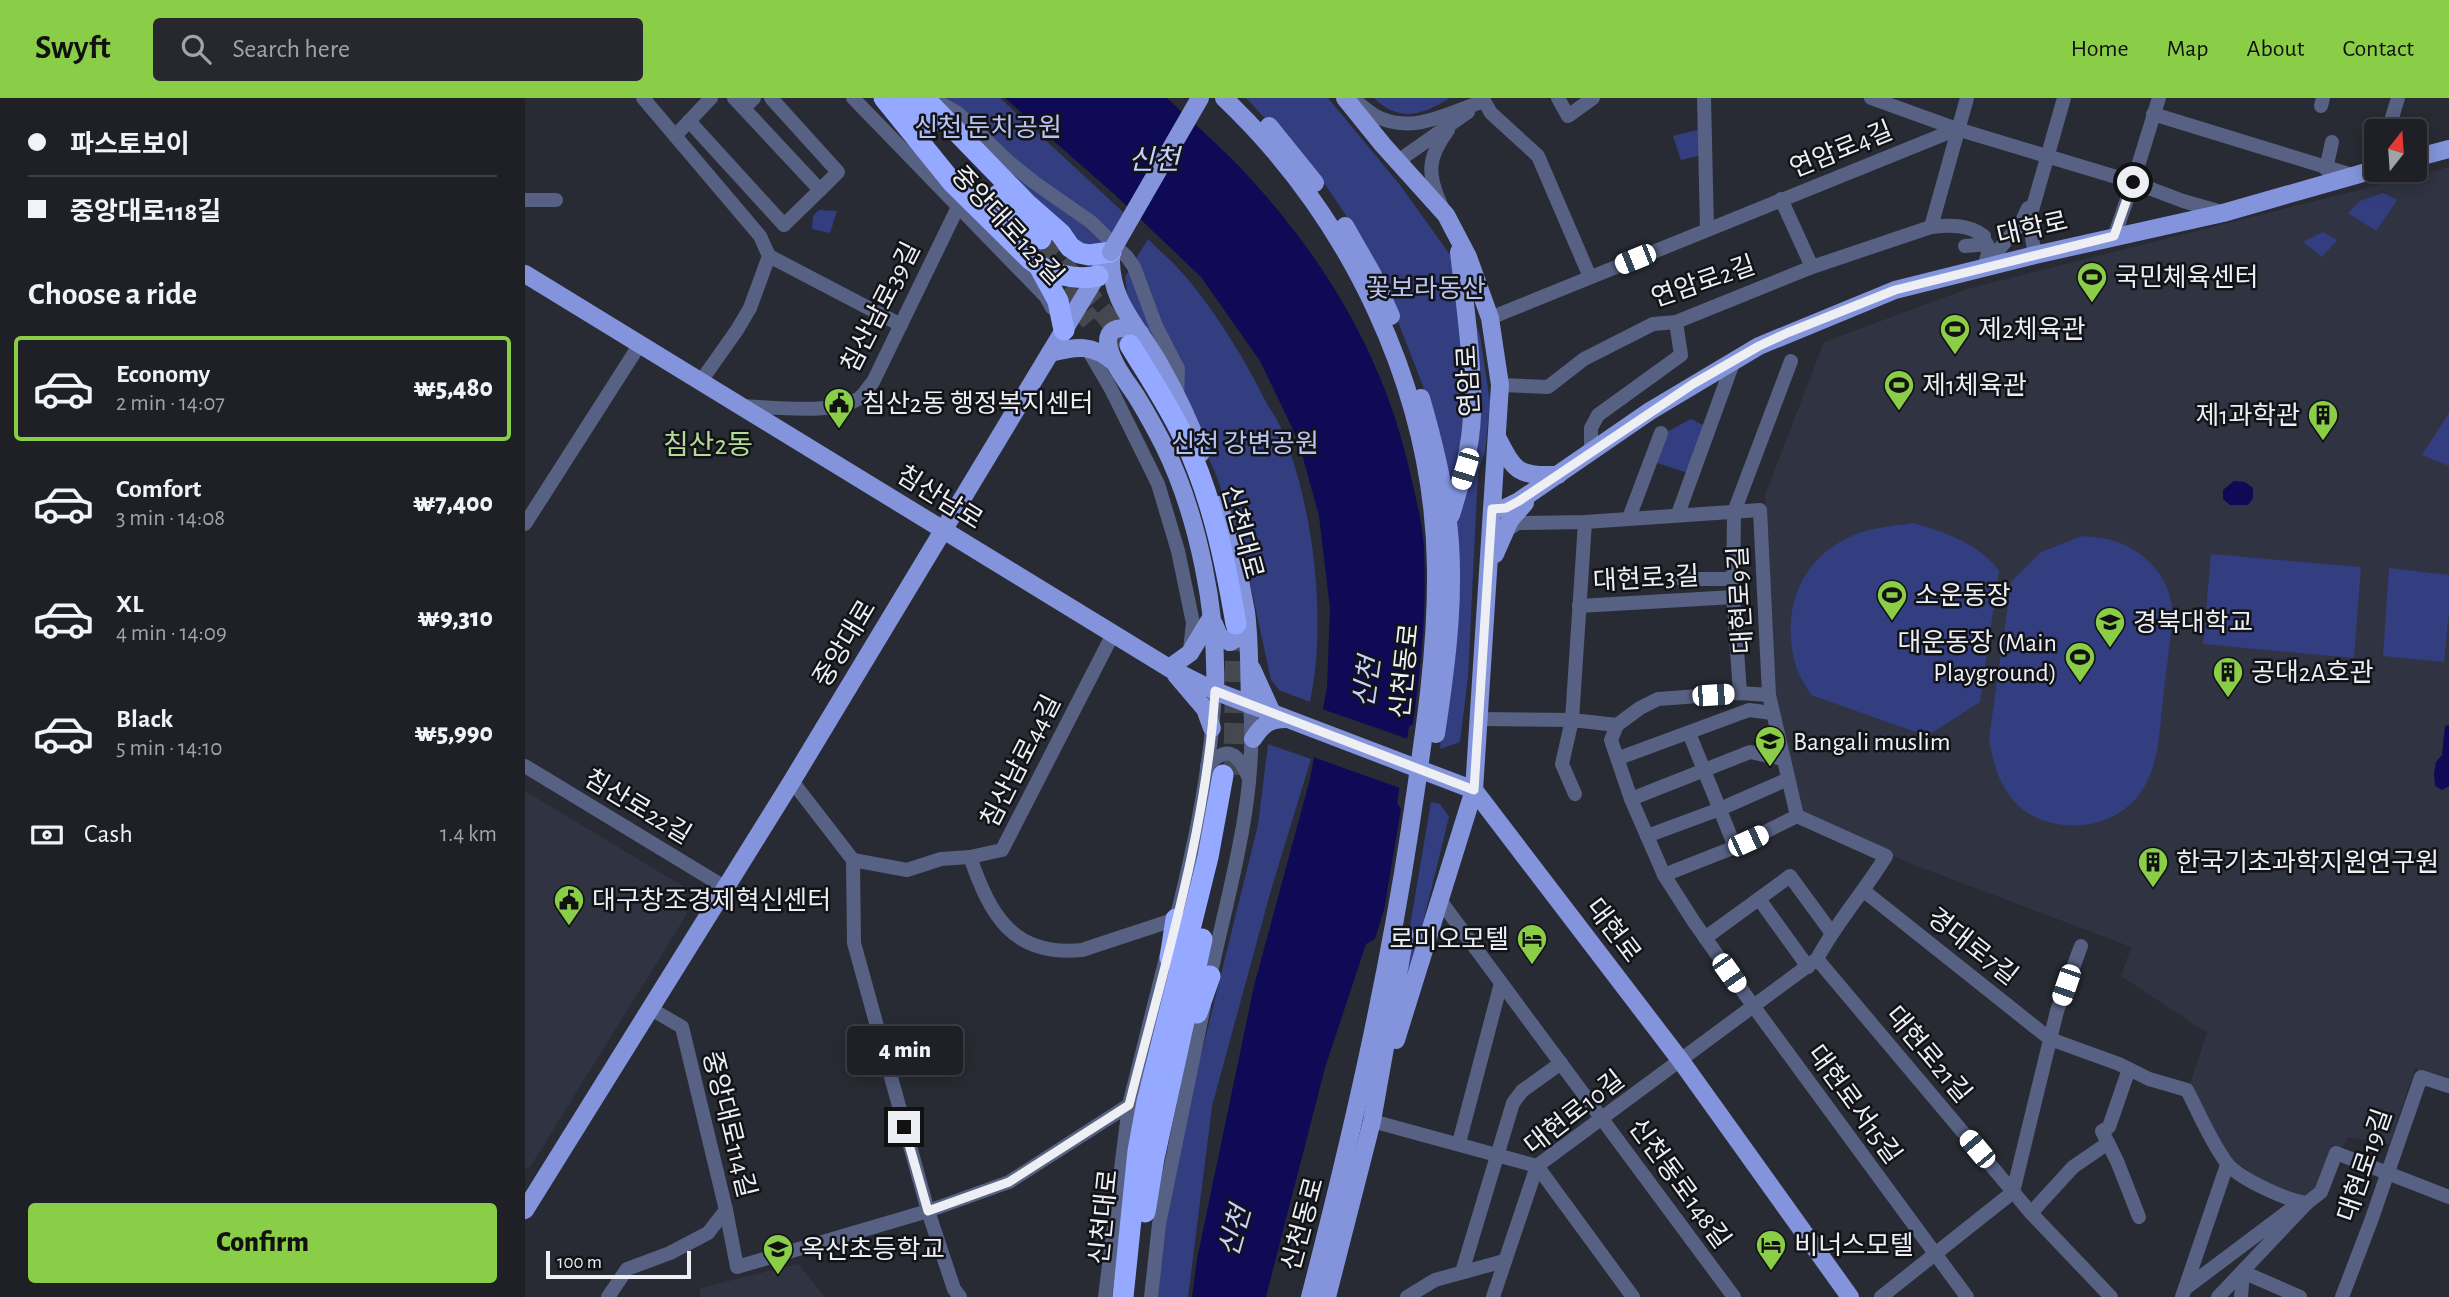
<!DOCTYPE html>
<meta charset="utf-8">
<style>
body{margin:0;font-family:"Alegreya Sans","Noto Sans KR",sans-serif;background:#26282e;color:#f1f3f6;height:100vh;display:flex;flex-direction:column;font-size:26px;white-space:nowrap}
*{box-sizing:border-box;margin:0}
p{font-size:23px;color:#a1a3a7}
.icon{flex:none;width:38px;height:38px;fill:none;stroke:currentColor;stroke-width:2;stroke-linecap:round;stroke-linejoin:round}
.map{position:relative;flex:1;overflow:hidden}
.side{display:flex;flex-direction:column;background:#1e2026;width:525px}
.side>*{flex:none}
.hud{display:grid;align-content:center;height:154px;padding:0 28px;background:#1e2026}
.needle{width:46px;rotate:17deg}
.controls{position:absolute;left:1839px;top:21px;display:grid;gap:14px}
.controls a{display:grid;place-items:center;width:63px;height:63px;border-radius:7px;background:#1e2026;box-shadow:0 4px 18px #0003,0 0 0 2px #3c3e43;font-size:35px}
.scale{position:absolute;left:21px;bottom:18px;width:145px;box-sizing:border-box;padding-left:7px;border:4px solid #edeff5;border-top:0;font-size:19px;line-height:24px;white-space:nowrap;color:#edeff5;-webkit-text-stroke:5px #121317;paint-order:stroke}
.end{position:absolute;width:32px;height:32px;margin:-16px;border:9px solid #edeff5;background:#111;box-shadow:0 0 0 4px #111}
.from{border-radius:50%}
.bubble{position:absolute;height:49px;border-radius:7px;background:#1e2026;box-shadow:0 4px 18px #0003,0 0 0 2px #3c3e43;font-size:23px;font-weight:800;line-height:49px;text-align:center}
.car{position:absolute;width:21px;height:42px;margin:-21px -10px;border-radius:9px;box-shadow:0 0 5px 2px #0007;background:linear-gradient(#fff 24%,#345 0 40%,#fff 0 76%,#345 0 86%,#fff 0)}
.hud b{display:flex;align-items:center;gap:24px;height:66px;font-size:26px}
.hud b+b{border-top:2px solid #3c3e43}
.hud i{width:18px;height:18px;background:#f1f3f6}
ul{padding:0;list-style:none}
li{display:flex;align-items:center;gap:21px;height:105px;margin:0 14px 10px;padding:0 14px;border:4px solid transparent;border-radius:7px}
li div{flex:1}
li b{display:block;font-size:26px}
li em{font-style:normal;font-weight:800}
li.current{border-color:#8ace47}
li>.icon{width:63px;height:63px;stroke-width:1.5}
h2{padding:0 28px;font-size:32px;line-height:84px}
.pay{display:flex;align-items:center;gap:18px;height:77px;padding:0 28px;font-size:26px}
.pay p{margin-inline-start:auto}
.cta{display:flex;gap:14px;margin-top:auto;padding:14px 28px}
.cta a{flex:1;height:80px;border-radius:7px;background:#8ace47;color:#111;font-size:28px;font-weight:800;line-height:80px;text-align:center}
header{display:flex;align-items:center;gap:42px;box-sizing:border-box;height:98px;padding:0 35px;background:#8ace47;color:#111}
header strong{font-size:33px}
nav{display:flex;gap:38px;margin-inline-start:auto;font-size:24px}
.search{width:490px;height:63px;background:#26282e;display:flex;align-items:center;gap:18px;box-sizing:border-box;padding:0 24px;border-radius:7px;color:#a1a3a7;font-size:26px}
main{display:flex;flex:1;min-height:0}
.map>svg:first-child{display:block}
</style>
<header>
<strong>Swyft</strong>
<div class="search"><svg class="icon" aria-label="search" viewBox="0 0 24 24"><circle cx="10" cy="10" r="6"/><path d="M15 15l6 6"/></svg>Search here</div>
<nav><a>Home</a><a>Map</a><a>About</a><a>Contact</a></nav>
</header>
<main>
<section class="side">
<div class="hud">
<b><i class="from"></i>파스토보이</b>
<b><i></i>중앙대로118길</b>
</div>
<h2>Choose a ride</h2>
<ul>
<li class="current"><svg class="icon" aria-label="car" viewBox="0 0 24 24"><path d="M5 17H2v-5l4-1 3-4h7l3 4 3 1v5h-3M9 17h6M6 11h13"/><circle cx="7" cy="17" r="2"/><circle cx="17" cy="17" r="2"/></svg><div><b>Economy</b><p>2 min · 14:07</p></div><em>₩5,480</em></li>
<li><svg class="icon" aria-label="car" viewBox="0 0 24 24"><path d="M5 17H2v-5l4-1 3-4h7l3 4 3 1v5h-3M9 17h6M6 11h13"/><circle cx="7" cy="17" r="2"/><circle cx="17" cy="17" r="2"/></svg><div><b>Comfort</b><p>3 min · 14:08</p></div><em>₩7,400</em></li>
<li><svg class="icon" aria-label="car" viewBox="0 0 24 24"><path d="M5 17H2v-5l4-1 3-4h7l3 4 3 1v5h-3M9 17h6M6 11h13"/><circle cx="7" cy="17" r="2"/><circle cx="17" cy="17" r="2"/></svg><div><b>XL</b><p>4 min · 14:09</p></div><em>₩9,310</em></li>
<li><svg class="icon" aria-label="car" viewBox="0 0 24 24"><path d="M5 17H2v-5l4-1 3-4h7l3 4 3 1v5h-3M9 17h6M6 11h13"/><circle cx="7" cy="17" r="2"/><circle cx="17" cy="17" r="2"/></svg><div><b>Black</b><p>5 min · 14:10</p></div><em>₩5,990</em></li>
</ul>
<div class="pay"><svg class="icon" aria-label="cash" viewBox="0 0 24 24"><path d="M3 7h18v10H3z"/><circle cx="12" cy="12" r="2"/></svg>Cash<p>1.4 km</p></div>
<div class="cta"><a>Confirm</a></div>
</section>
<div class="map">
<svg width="1924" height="1199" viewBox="0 0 1924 1199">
<rect width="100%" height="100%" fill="#282b33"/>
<g fill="#2f3342">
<path d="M1924,69V982L1890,971L1865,1046L1823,1039L1817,1051L1807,1047L1791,1093L1777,1101L1726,1076L1698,1053L1663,992L1682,935L1596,878L1606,849L1389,767L1273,716L1249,591L1240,397L1299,244L1442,191Z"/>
<path d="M0,693L161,790L162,816L5,1069L0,1071Z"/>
<path d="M273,1166L300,1199H175V1190Z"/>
</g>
<g fill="#333e80">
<path d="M384,0H475L599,115L579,150L560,156Z"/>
<path d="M721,0H803L875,87L933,168L955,238L965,304L960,354L953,374L943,579L935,644L915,651L925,568L913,343L898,288L857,182L833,135L797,82Z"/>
<path d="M849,0H925C897,17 875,25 849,0Z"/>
<path d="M1176,31L1177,57L1156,62L1148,38Z"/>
<path d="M1858,95L1872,102L1851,133L1823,115L1835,103Z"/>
<path d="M294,112L312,113L305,135L287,131L288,118Z"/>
<path d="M1798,134L1812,142L1797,159L1778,144Z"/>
<path d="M623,141C636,154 649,165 661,179C692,216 719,260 741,304C747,315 755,325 759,337C789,414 802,523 785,604L754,592L746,582L723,475L692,379L645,270L603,200L600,179Z"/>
<path d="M1924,315V368L1897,357Z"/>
<path d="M1166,321L1180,328L1163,375L1129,364L1138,336Z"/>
<path d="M1388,425C1419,434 1454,445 1474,473L1455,604L1402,638L1286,597C1281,588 1274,578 1271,568C1255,510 1276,457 1334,435C1351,429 1370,428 1388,425Z"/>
<path d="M1557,438C1568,439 1582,440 1593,444C1624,456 1646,482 1648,516C1649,524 1646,534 1645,543C1643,562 1640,581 1638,601C1634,634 1635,670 1613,698C1581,739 1507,738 1480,691C1471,676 1467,658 1464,641L1486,484L1516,454Z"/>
<path d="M1686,456L1836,469L1829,560L1678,546Z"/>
<path d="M1864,470L1924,477V514L1919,564L1858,558Z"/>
<path d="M743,646L786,661L746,792L687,1008L663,1199H633L635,1154L666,998L733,727Z"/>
<path d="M906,704L915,706L924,719L870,938L866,940Z"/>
</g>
<g fill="#0f0a56">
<path d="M480,0H642C664,21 687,41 708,62C796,153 861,258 887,383C892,405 898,428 899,451C902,510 896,568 888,626L884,629L872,705L876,711L859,812L850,841L841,846L800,970L741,1199H667L672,1161L729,888L785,681L802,589L805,511L794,418L773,342L735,263L676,179L589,96Z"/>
<path d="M1709,383L1720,384L1728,390V400L1723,407H1705L1698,401V392Z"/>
<path d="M1924,627V688L1917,692L1910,688L1909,675L1911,664L1917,657L1920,628Z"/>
</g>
<path fill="#282b33" d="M794,610L886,642L878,691L785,658Z"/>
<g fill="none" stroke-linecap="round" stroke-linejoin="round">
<g stroke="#464850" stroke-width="21" stroke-dasharray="21 10" stroke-linecap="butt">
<path d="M516,141L604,245"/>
<path d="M519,168L566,223"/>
<path d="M709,677L711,526"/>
</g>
<g stroke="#576183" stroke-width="14">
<path d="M118,0L235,138L244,158L225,210L212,232L176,283"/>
<path d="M209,0L295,92L313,74L246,0"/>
<path d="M328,0L521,199L527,210"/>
<path d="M406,0L433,15L485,65L510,85L566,124L602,159L609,169L631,228L653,271L652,297"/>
<path d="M827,0C834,5 841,12 849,17C886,38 923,15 959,3"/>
<path d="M1033,0L1043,18L1068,0"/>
<path d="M1179,0L1182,131"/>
<path d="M1346,0L1432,31L1608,84L1658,103L1697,114"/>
<path d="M959,3L966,15L1013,58L1065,179"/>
<path d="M1796,8L1798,0"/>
<path d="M219,10L229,0"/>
<path d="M1628,16L1827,77"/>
<path d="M164,23L259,127L295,92"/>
<path d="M1863,33L1873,0"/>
<path d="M150,38L186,0"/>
<path d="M873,63L943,14"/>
<path d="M1801,71L1807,44"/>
<path d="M1256,101L1287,169"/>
<path d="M0,102H31"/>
<path d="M916,107C902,76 902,60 923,32"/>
<path d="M1406,129C1425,127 1443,126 1459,138"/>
<path d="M1589,139L1608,84L1634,0"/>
<path d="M1440,148L1462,146L1464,151L1460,167"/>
<path d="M1510,157L1504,123L1539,0"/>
<path d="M244,158L376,227"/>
<path d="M1460,168L1496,125L1503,110"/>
<path d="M965,220L1432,31"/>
<path d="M562,250L586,291L633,386L653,453L668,525L665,552"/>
<path d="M975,287L1023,289L1059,261L1128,226L1151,224L1287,169L1406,129L1442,0"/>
<path d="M217,308C248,309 307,317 333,301C339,297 343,289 348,284L433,109"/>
<path d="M1066,354V330L1073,317L1156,257L1151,224"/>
<path d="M1153,416L1209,262"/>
<path d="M1104,420L1136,335"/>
<path d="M0,426L115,246"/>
<path d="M1156,481H1208"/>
<path d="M1054,508L1209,499"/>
<path d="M1215,595L1208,495L1209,414L1266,263"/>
<path d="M955,621L1047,622L1092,627L1115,610L1133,601L1215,595L1244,597"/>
<path d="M1092,627L1086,642L1106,701L1139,777L1169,824L1229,909L1442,1199"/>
<path d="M1164,635L1210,749"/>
<path d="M1094,660L1224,612L1247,615"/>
<path d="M0,668L201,790"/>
<path d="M682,668C702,647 712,654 723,678"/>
<path d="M267,683L328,762L329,845L403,1113L429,1191L435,1199"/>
<path d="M1050,696L1037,666L1047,622L1060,424"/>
<path d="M1106,701L1225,654L1258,661"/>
<path d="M1122,738L1195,711L1263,681"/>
<path d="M445,759C465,816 487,859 557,852L651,821"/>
<path d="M328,762L382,772L416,761L445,759L477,752L588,536"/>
<path d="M1139,777L1210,749L1272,718"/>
<path d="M1339,793L1525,941L1594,966L1624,981L1662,992C1674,1015 1685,1042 1701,1064C1712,1080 1763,1103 1782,1105"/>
<path d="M914,801L1209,1199"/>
<path d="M1234,801L1283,869"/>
<path d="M649,829C669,752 686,672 690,593"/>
<path d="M1180,840L1265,778L1306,834"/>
<path d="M1292,861L1506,1115L1586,1199"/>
<path d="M684,884C703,793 733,701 725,607"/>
<path d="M126,911L157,929L201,1112L212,1169L403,1113L484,1084L604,1007"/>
<path d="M1604,971L1584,1029L1577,1033L1592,1063L1614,1119"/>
<path d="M847,1023L1012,1068L1108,1199"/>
<path d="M934,1045L976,885"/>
<path d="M1506,1115L1548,1069L1583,1045"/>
<path d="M937,1174L988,1005L997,993L1036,965"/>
<path d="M1718,1174L1775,1199"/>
<path d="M1661,1190L1766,1111L1770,1104"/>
<path d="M83,1199L102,1171L145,1155L183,1135L201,1112"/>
<path d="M580,1199L604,1007L643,852"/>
<path d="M626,1199L634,1126L679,908"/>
<path d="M882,1199L910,1182L979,1163"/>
<path d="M968,1199L1012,1068L1292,861C1311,825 1339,794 1361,758L1272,718L1244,597L1235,412L1060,424L993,425L980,433"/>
<path d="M1356,1199L1488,1094L1532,913L1556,848"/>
<path d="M1657,1199L1702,1067"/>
<path d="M1693,1199L1782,1105L1796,1094L1811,1055L1924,1099"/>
<path d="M1716,1199L1718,1174"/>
<path d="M1817,1199L1846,1123L1896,979L1924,988"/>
</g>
<g stroke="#8394dc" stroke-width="18">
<path d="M699,0C826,121 909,293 911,471C912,558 898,644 885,731C861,889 825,1044 785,1199"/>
<path d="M820,0L858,47L921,117L943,159L965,220L975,287L949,692L871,942"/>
<path d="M744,28L790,85"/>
<path d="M1890,60L1924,51"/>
<path d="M820,128L848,177L866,218"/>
<path d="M586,157C584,204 614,229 635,267C651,295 665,324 676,355"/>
<path d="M0,176L644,570L690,593L747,615"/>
<path d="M615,235C601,227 578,227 584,250C589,269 603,285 613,301C622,316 631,332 639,348C673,417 693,516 690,593"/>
<path d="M525,255C552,248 567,246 589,264"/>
<path d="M896,300C907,338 917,377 922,416C932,488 922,564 911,636"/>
<path d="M972,339C990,374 992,378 1033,377"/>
<path d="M694,407C706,442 715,478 721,514C725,545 724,576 725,607"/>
<path d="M967,411L980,410L994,403L1125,313L1234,248L1370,192L1510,157L1698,115L1852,71"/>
<path d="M924,418L926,417C936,384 946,351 947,316C948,262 940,207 934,154"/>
<path d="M970,456L985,422L1000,405"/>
<path d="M689,526L694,538L705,544L718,537L722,529"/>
<path d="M644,570L665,555L686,520"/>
<path d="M727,571L747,615"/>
<path d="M651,577L680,611L687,630"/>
<path d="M728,641C737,627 744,621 761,621"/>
<path d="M949,692L1156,963L1325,1199"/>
<path d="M0,1112L267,683L586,154"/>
<path d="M802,1199L847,1023L880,837"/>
</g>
<g stroke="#94a9ff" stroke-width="21">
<path d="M359,0L427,84L506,162C523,176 551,183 573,178"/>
<path d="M380,0L405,26"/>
<path d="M399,0L503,107L536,136L545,149L554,155L564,157L586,154"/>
<path d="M473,97L516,141"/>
<path d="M514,168L533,203L539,232"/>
<path d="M605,247C623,277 644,308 659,340C687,399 700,462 711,526"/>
<path d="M645,860L651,821"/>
<path d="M672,915L685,878"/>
<path d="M620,1114L629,1060L677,841"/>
<path d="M598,1199L613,1053L622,1004L683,759L698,677"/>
</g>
<g stroke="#8394dc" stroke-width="18">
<path d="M586,154L675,0"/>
<path d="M747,615L949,692"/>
</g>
</g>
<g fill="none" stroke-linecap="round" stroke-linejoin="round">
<path stroke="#edeff5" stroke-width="9" d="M379,1029L403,1113L484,1084L604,1007C638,872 682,732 690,593L949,692L967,411L981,410L994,403L1168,286L1234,248L1262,235L1370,192L1589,138L1608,84"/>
</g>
<defs>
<g id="stadium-pin" transform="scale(1.575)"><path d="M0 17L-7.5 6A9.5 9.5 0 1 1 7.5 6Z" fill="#8ace47" stroke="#121317"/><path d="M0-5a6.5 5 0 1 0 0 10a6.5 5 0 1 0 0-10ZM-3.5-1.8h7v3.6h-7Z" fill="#111"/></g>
<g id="civic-pin" transform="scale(1.575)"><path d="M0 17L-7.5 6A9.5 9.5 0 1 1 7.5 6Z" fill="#8ace47" stroke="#121317"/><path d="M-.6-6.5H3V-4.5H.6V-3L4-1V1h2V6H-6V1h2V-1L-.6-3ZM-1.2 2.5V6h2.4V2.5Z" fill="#111"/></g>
<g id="building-pin" transform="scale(1.575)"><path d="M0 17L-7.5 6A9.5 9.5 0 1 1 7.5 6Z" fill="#8ace47" stroke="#121317"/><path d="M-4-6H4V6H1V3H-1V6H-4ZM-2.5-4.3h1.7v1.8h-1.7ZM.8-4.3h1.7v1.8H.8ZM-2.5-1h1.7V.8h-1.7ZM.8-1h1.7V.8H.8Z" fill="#111"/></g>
<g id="university-pin" transform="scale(1.575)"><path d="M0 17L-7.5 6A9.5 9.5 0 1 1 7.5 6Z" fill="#8ace47" stroke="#121317"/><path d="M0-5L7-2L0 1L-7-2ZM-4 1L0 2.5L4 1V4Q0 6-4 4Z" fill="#111"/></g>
<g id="school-pin" transform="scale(1.575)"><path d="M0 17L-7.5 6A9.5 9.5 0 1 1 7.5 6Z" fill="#8ace47" stroke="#121317"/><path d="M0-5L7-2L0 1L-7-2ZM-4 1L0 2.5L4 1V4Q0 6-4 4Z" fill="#111"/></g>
<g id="hotel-pin" transform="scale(1.575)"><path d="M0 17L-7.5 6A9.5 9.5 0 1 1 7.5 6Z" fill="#8ace47" stroke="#121317"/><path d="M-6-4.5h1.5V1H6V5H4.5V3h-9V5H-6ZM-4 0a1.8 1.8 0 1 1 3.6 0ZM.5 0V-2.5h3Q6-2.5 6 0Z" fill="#111"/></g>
</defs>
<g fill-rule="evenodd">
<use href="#stadium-pin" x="1567" y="179"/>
<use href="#stadium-pin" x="1430" y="231"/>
<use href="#stadium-pin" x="1374" y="287"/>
<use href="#civic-pin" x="314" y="305"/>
<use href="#building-pin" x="1798" y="317"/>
<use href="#stadium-pin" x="1367" y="497"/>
<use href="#university-pin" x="1585" y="524"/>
<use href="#stadium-pin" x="1555" y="559"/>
<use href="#building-pin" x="1703" y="574"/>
<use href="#school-pin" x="1245" y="643"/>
<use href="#building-pin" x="1628" y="764"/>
<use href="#civic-pin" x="44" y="802"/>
<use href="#hotel-pin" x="1007" y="841"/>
<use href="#hotel-pin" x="1246" y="1147"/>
<use href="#school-pin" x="253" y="1151"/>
</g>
<g text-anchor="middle" stroke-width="5" stroke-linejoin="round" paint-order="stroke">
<g font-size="26" fill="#b8c4ef" stroke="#121317">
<text x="463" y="38">신천 둔치공원</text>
<text x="901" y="199">꽃보라동산</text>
<text x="720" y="354">신천 강변공원</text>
</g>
<g font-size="26" fill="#edeff5" stroke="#121317">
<text transform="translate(1316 51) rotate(-22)" y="9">연암로4길</text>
<text transform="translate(483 127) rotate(47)" y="9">중앙대로123길</text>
<text transform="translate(1507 130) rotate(-13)" y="9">대학로</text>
<text transform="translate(1178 183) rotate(-19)" y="9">연암로2길</text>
<text transform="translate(355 209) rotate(-63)" y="9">침산남로39길</text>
<text transform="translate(943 283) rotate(-93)" y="9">연암로</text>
<text transform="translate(415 399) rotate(32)" y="9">침산남로</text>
<text transform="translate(718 434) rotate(75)" y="9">신천대로</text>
<text transform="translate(1121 480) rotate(-3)" y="9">대현로3길</text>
<text transform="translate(1215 502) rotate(-93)" y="9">대현로9길</text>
<text transform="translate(319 545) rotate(-59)" y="9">중앙대로</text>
<text transform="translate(879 573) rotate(-84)" y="9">신천동로</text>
<text transform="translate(495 663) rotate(-63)" y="9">침산남로44길</text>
<text transform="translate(113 708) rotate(31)" y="9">침산로22길</text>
<text transform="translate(1089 832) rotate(53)" y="9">대현로</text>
<text transform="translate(1448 848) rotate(38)" y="9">경대로7길</text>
<text transform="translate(1404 956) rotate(50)" y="9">대현로21길</text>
<text transform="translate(1330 1006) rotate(54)" y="9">대현로서15길</text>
<text transform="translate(1049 1014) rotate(-38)" y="9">대현로10길</text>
<text transform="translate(205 1026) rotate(76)" y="9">중앙대로114길</text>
<text transform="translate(1839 1067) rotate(-71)" y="9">대현로19길</text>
<text transform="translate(1155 1085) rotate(54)" y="9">신천동로148길</text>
<text transform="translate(578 1119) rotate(-84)" y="9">신천대로</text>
<text transform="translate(777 1126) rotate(-75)" y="9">신천동로</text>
</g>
<g font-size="26" fill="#edeff5" stroke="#121317" text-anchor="start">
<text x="1590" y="188">국민체육센터</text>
<text x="1453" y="240">제2체육관</text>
<text x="1397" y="296">제1체육관</text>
<text x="337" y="314">침산2동 행정복지센터</text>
<text x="1775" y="326" text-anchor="end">제1과학관</text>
<text x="1390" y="506">소운동장</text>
<text x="1608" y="533">경북대학교</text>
<text x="1532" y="553" text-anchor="end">대운동장 (Main<tspan x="1532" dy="30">Playground)</tspan></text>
<text x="1726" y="583">공대2A호관</text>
<text x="1268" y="652">Bangali muslim</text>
<text x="1651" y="773">한국기초과학지원연구원</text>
<text x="67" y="811">대구창조경제혁신센터</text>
<text x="984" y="850" text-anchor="end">로미오모텔</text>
<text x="1269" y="1156">비너스모텔</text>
<text x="276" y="1160">옥산초등학교</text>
</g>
<g font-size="28" font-style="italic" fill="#c5d1fd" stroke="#121317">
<text x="629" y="71">신천</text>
<text transform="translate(841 584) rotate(-82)" y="10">신천</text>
<text transform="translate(709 1133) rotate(-74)" y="10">신천</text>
</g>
<g font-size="28" fill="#b4db96" stroke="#121317">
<text x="183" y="356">침산2동</text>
</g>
</g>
</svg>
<div class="controls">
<a><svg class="needle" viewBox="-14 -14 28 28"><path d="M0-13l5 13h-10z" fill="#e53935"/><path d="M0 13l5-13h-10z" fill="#a1a3a7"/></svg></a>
</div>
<div class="scale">100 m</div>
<i class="end from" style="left:1608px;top:84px"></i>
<i class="end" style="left:379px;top:1029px"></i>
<div class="bubble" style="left:322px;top:928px;width:116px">4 min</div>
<i class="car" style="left:1110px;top:161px;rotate:248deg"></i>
<i class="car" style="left:940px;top:371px;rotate:197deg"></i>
<i class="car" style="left:1188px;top:597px;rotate:86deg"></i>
<i class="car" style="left:1223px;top:743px;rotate:65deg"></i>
<i class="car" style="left:1204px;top:875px;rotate:145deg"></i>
<i class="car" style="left:1541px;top:887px;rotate:199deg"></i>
<i class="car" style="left:1452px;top:1051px;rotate:320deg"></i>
</div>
</main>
